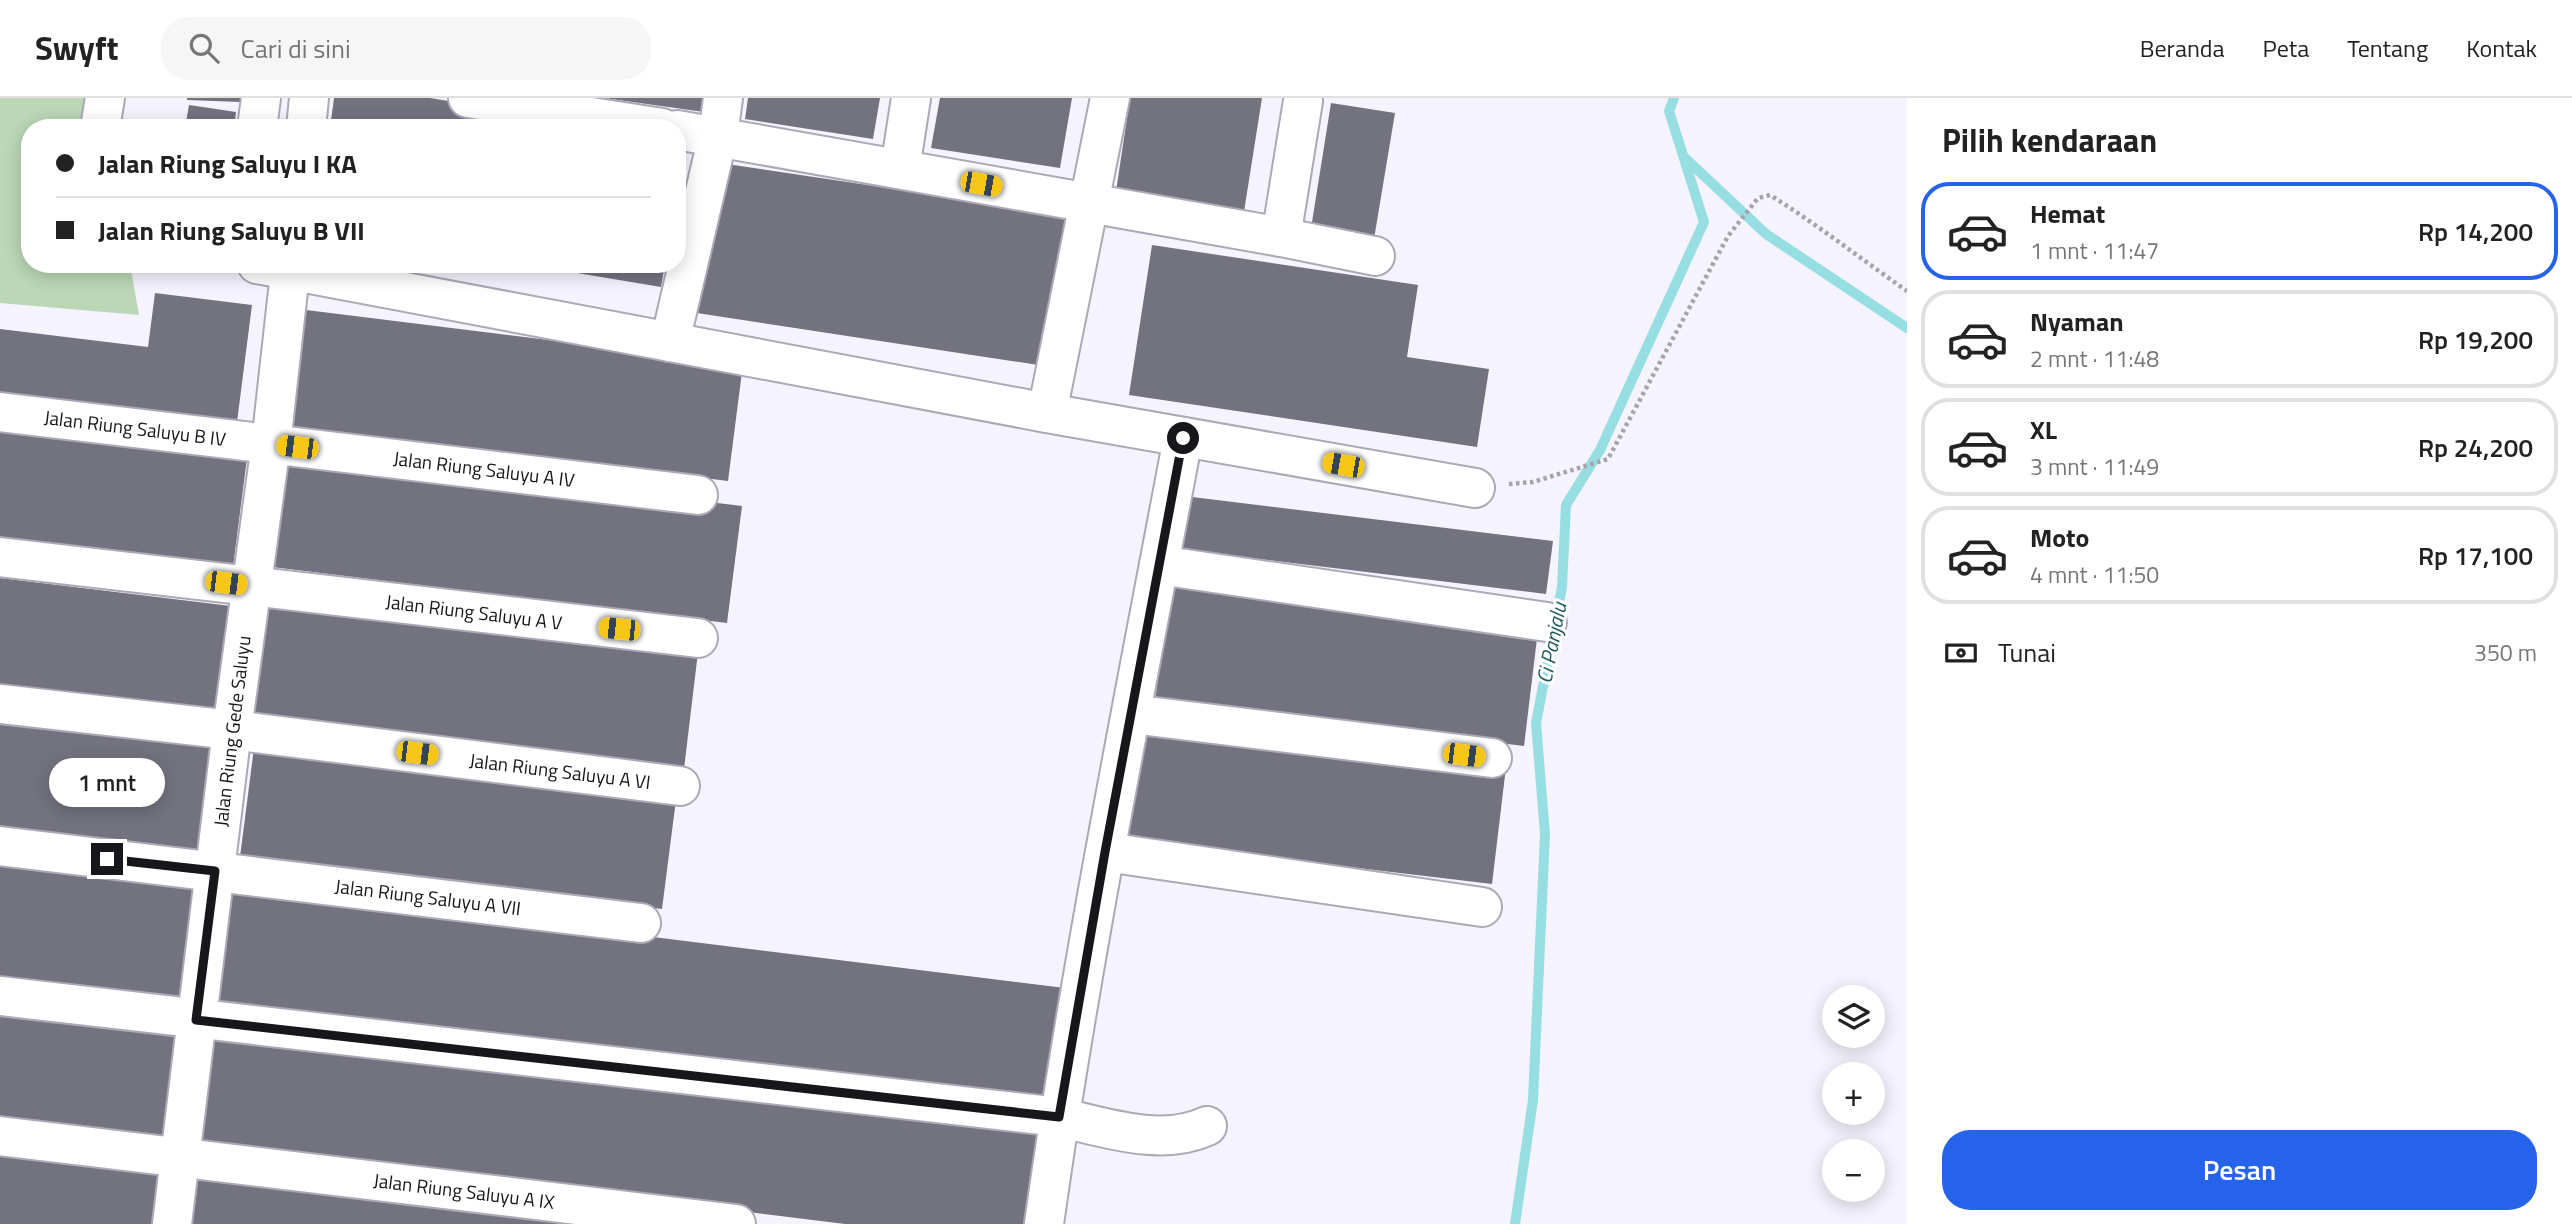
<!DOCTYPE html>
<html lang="id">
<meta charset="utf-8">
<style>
body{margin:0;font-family:"Titillium Web",sans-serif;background:#f6f6f6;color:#222;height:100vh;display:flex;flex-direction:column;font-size:26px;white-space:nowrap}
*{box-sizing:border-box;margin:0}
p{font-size:23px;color:#767676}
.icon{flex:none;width:38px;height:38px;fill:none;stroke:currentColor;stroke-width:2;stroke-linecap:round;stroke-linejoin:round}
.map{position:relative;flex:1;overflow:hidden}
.side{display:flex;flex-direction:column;background:#fff;width:665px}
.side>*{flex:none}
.banner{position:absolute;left:21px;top:21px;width:665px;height:154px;border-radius:28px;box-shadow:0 4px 18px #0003;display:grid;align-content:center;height:154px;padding:0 35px;background:#fff}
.buttons{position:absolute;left:1822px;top:887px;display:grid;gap:14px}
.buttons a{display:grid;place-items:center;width:63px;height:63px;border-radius:50%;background:#fff;box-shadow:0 4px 18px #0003;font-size:35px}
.end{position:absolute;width:32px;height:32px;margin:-16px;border:9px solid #17161b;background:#fff;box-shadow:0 0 0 4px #fff}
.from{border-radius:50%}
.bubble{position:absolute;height:49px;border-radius:24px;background:#fff;box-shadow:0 4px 18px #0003;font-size:23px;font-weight:600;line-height:49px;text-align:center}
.car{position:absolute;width:21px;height:42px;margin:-21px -10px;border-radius:9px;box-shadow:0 0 5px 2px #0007;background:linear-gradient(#f5c518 24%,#345 0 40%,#f5c518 0 76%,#345 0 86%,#f5c518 0)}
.banner b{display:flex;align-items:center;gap:24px;height:66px;font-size:26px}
.banner b+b{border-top:2px solid #e0e0e0}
.banner i{width:18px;height:18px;background:#222}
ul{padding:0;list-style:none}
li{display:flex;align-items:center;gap:21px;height:98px;margin:0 14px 10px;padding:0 21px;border:4px solid #e0e0e0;border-radius:28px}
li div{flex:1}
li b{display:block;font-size:26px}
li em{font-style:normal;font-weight:600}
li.current{border-color:#2563eb}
li>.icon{width:63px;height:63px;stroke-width:1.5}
h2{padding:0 35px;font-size:32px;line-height:84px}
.pay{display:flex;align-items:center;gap:18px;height:77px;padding:0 35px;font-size:26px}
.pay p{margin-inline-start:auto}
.cta{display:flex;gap:14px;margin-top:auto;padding:14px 35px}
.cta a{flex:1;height:80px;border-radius:28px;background:#2563eb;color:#fff;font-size:28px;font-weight:600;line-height:80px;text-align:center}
header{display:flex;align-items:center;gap:42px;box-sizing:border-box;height:98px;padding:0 35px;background:#fff;border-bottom:2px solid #e0e0e0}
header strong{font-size:33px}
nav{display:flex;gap:38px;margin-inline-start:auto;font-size:24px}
.search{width:490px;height:63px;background:#f6f6f6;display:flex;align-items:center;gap:18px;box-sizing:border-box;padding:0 24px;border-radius:28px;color:#767676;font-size:26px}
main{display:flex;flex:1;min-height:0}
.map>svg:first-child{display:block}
</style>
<header>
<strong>Swyft</strong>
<div class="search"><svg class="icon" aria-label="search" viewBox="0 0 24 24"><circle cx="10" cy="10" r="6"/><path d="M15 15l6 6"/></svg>Cari di sini</div>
<nav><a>Beranda</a><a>Peta</a><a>Tentang</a><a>Kontak</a></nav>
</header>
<main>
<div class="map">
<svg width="1907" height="1126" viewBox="0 0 1907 1126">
<rect width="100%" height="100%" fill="#f5f3fd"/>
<path fill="#bbd7b6" d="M0,0H100L105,30H30V166H130L139,217L0,205Z"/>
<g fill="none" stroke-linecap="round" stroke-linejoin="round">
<g stroke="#96dee2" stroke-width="10">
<path d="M1685,60L1766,136L1907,230"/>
<path d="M1515,1126L1533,1002L1545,736L1536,625L1562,489L1566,407L1600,352L1704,124L1669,13L1674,0"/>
</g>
</g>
<g fill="#737380">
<path d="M187,0H240V4L187,2Z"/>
<path d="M334,0H430L614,30H330Z"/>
<path d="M604,0H705L704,14Z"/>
<path d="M748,0H880L873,41L745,21Z"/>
<path d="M940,0H1072L1060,70L931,50Z"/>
<path d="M1130,0H1262L1243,120L1115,100Z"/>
<path d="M1331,5L1395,15L1372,153L1309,143Z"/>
<path d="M189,7L236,14L234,30H185Z"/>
<path d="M720,65L1068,117L1045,268L697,215Z"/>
<path d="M1152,147L1418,187L1407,259L1489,271L1477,349L1129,297Z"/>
<path d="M523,166H665L661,189Z"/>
<path d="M155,195L252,207L237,324L0,295V231L148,249Z"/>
<path d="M298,211L743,266L728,383L284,328Z"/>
<path d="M0,330L247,360L232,477L0,449Z"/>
<path d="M279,351L742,408L727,525L264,468Z"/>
<path d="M1184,398L1553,443L1546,496L1178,451Z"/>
<path d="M0,480L231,508L216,625L0,598Z"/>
<path d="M1170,487L1538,532L1524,648L1155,603Z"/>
<path d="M261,500L698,554L684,671L247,617Z"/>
<path d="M0,623L217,649L203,766L0,741Z"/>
<path d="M1138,625L1506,669L1492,786L1123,742Z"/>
<path d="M255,642L677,694L662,811L240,759Z"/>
<path d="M0,765L197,789L183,906L0,884Z"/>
<path d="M225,786L1065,890L1051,1007L210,903Z"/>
<path d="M0,912L186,936L171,1053L0,1031Z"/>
<path d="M202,928L1043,1032L1031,1126H845L188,1045Z"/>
<path d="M0,1055L174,1077L168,1126H0Z"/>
<path d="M195,1071L625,1126H188Z"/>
</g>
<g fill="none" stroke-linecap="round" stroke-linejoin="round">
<g stroke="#aca9b7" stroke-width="42">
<g id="minor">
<path d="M468,0L662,30"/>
<path d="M100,30L105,0"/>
<path d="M257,30L261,0"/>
<path d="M306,30L309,0"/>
<path d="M677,32L1281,139L1375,158"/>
<path d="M900,71L911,0"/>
<path d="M1281,139L1303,3"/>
<path d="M257,166L1047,315L1475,390"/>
<path d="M670,244L718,38L723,0"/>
<path d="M0,314L698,397"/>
<path d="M1047,315L1110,0"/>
<path d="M0,459L698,540"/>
<path d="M1159,467L1547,524"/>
<path d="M0,606L232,632L680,688"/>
<path d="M1131,616L1492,660"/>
<path d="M0,748L641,825"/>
<path d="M1106,754L1482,809"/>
<path d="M0,898L1059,1019C1106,1030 1162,1049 1207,1028"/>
<path d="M0,1038L736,1126"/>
<path d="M172,1126L232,632L271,346L291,166"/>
<path d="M1044,1126C1081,862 1134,601 1183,340"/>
</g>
</g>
<path stroke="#a5a3ab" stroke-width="4.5" stroke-dasharray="3.5 3.5" stroke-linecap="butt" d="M1509,386L1533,384L1608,361L1728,138L1758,100L1770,97C1818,127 1861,161 1907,193"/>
<use href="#minor" stroke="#fff" stroke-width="38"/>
</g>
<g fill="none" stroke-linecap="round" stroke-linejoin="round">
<path stroke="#17161b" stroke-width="9" d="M107,761L215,773L196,922L1059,1019L1105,754L1183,340"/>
</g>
<g text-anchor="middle" stroke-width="6" stroke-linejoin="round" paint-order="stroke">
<g font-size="19" fill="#17161b" stroke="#fff">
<text transform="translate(135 330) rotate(7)" y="7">Jalan Riung Saluyu B IV</text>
<text transform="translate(484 371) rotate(7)" y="7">Jalan Riung Saluyu A IV</text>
<text transform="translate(474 514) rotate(7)" y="7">Jalan Riung Saluyu A V</text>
<text transform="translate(232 633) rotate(-83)" y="7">Jalan Riung Gede Saluyu</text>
<text transform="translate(560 673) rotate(7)" y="7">Jalan Riung Saluyu A VI</text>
<text transform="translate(428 799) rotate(7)" y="7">Jalan Riung Saluyu A VII</text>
<text transform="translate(464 1093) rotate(7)" y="7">Jalan Riung Saluyu A IX</text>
</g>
<g font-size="21" font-style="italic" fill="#1f5b5e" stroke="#fff">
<text transform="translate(1552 545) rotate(-79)" y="7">Ci Panjalu</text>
</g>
</g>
</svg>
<div class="buttons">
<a><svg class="icon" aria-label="layers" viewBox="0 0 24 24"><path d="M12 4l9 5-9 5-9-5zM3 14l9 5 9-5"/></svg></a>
<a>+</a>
<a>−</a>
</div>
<i class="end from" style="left:1183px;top:340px"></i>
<i class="end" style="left:107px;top:761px"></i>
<div class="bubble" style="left:49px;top:660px;width:116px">1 mnt</div>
<i class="car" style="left:981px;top:86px;rotate:100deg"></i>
<i class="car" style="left:297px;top:349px;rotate:277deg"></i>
<i class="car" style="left:1343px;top:367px;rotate:280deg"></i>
<i class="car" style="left:226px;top:485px;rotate:97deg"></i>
<i class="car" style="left:619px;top:531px;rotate:276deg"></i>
<i class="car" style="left:417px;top:655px;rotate:97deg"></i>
<i class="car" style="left:1464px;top:657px;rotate:97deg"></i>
<div class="banner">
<b><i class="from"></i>Jalan Riung Saluyu I KA</b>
<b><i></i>Jalan Riung Saluyu B VII</b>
</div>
</div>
<section class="side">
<h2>Pilih kendaraan</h2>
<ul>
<li class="current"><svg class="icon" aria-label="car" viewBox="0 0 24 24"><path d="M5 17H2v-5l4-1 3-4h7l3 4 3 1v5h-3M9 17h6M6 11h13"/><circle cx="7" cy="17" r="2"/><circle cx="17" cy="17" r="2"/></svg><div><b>Hemat</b><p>1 mnt · 11:47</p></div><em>Rp 14,200</em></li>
<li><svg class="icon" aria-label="car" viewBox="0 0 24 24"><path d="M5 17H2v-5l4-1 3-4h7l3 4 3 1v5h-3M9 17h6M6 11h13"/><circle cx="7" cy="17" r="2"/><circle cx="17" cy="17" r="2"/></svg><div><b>Nyaman</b><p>2 mnt · 11:48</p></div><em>Rp 19,200</em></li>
<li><svg class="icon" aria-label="car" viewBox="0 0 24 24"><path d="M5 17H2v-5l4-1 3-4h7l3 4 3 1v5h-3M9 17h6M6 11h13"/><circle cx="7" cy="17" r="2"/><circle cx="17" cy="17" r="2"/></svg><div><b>XL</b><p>3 mnt · 11:49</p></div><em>Rp 24,200</em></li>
<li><svg class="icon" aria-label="car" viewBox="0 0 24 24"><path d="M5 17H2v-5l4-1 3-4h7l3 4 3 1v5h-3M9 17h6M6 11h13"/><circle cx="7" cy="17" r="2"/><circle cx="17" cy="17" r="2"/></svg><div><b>Moto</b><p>4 mnt · 11:50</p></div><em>Rp 17,100</em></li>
</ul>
<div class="pay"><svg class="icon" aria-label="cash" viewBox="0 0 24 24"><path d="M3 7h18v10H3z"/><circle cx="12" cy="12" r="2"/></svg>Tunai<p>350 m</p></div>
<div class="cta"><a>Pesan</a></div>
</section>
</main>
